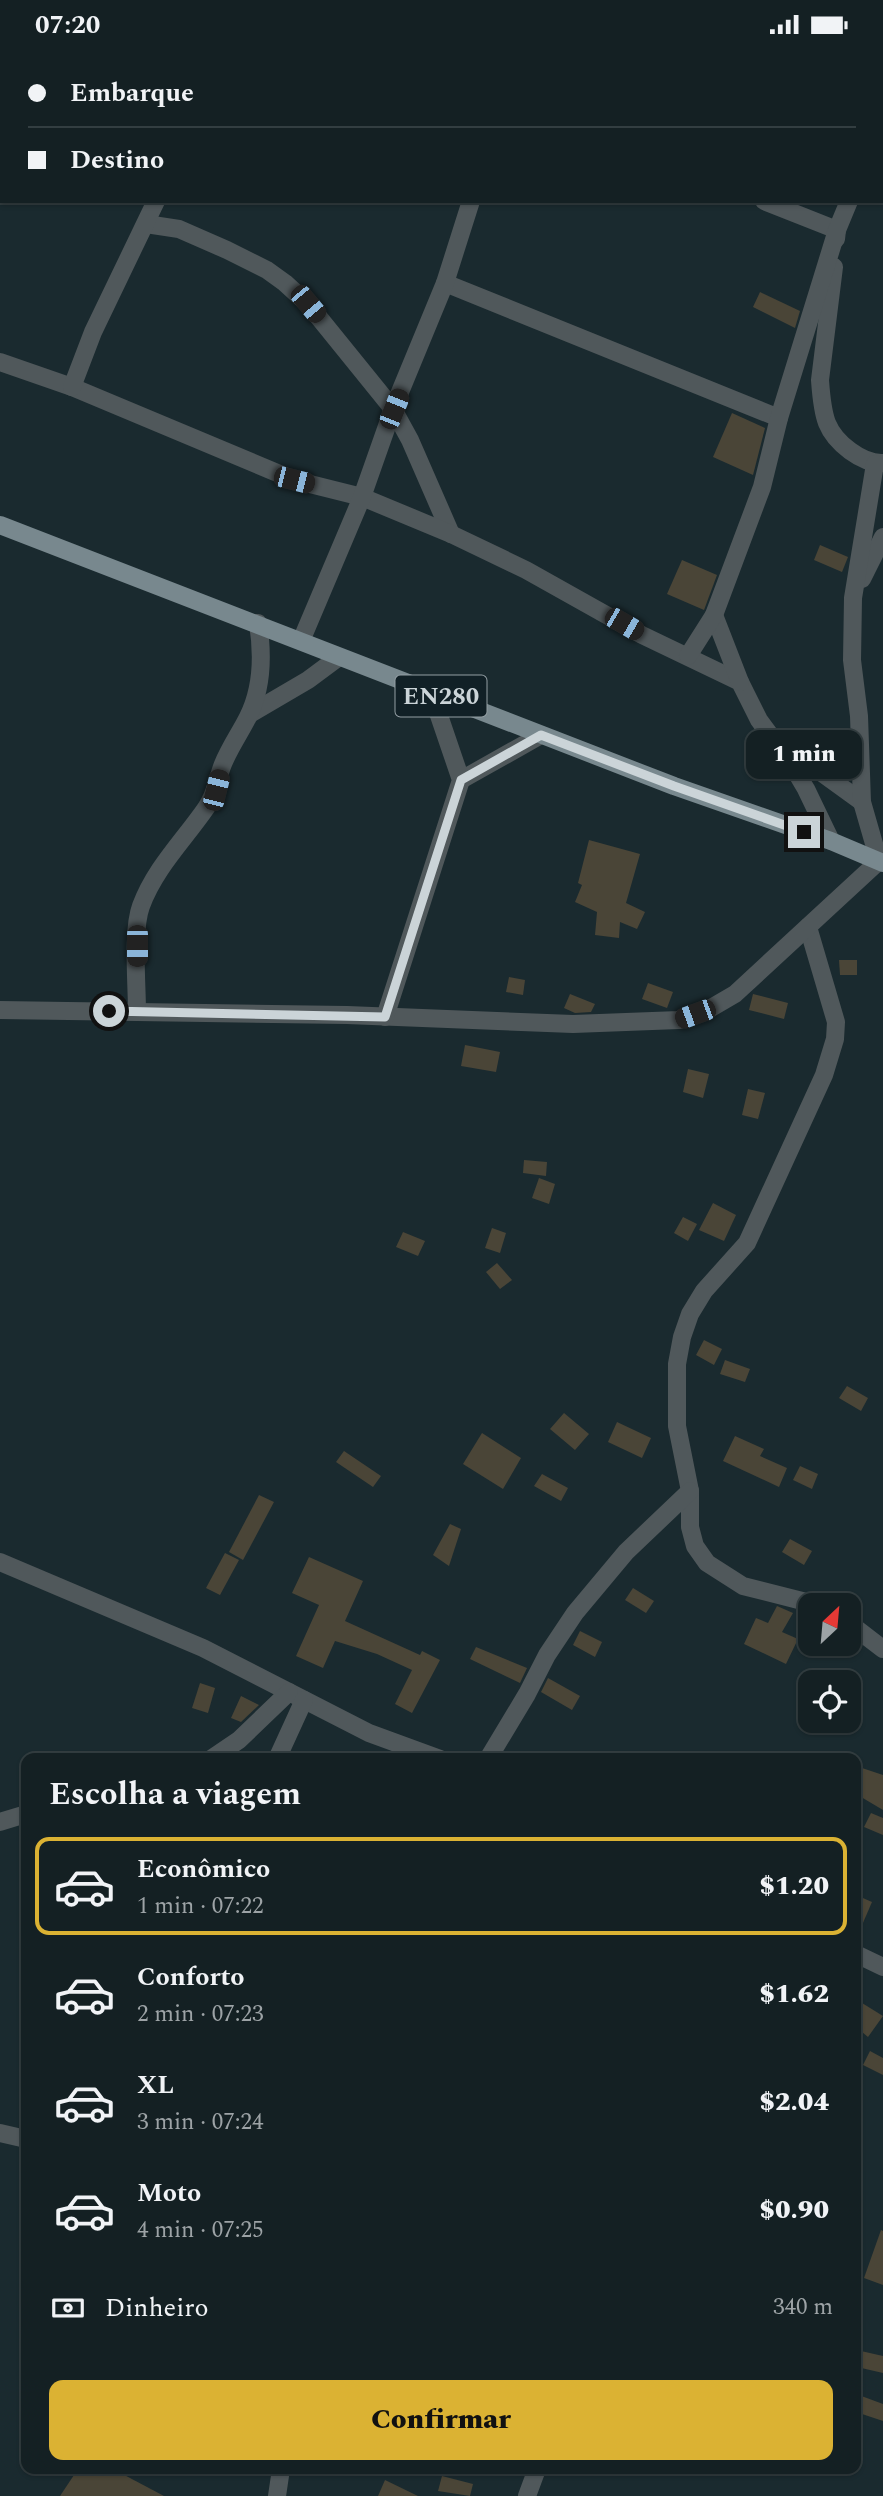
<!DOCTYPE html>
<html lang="pt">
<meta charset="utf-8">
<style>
body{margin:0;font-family:Spectral,serif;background:#1d282b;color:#f1f3f6;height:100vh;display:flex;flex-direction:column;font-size:26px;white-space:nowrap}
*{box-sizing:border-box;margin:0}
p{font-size:23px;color:#9da3a6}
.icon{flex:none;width:38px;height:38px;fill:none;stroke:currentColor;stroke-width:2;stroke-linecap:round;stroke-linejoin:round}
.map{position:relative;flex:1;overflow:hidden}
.side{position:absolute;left:21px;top:1704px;width:840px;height:721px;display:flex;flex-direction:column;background:#142023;border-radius:14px;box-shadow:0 2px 5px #0004,0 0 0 2px #333e41}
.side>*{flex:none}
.guide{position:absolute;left:0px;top:0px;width:884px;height:154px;box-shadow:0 2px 5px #0004,0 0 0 2px #333e41;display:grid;align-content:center;height:154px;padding:0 28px;background:#142023}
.needle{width:46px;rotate:26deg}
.controls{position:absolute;left:798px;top:1544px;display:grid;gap:14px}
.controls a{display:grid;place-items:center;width:63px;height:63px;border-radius:14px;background:#142023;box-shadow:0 2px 5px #0004,0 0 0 2px #333e41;font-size:35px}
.end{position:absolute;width:32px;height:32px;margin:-16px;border:9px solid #cbd4d8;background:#111;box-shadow:0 0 0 4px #111}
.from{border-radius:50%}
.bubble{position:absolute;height:49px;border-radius:14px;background:#142023;box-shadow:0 2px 5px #0004,0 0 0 2px #333e41;font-size:23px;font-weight:800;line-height:49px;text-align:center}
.car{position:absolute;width:21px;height:42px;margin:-21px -10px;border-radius:9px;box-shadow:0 0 5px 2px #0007;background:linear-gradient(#222 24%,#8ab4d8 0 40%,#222 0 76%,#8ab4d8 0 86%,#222 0)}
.guide b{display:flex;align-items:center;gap:24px;height:66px;font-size:26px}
.guide b+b{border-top:2px solid #333e41}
.guide i{width:18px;height:18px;background:#f1f3f6}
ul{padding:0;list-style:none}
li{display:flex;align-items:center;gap:21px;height:98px;margin:0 14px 10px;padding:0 14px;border:4px solid transparent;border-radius:14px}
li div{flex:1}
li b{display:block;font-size:26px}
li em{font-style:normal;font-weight:800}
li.on{border-color:#dbb233}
li>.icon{width:63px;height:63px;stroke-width:1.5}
h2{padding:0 28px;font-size:32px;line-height:84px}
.pay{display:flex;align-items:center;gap:18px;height:77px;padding:0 28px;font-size:26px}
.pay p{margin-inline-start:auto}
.primary-button{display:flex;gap:14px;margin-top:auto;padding:14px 28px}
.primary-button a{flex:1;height:80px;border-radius:14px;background:#dbb233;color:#111;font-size:28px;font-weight:800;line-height:80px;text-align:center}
.status{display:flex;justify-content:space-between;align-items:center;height:49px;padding:0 35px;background:#142023;direction:ltr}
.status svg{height:19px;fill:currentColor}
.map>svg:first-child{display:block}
</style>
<div class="status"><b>07:20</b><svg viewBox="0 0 49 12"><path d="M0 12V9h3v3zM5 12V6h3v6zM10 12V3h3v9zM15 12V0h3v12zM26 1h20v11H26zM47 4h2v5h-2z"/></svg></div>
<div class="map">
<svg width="883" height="2447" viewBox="0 0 883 2447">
<rect width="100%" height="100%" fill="#1a2a2f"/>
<g fill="#4a4537">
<path d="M760,243L800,262L795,279L753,258Z"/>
<path d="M732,364L765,379L753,426L713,408Z"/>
<path d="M820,496L848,508L842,523L814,511Z"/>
<path d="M682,511L717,526L704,561L667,545Z"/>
<path d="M589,791L640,805L626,854L645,863L637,880L620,873L619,889L595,886L597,863L575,853L582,836L578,834Z"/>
<path d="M839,911H857V926H840Z"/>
<path d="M509,928L525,931L523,946L506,943Z"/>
<path d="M648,934L673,943L667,959L642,950Z"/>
<path d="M570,945L595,955L591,963L575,964L564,959Z"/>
<path d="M753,945L788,954L784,970L749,961Z"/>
<path d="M465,996L500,1003L496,1023L461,1017Z"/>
<path d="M688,1020L709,1025L703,1049L683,1043Z"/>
<path d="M748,1040L765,1044L758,1070L742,1066Z"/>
<path d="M524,1111L547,1113L546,1127L523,1124Z"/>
<path d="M539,1129L555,1135L549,1155L532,1149Z"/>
<path d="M713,1154L736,1166L724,1192L699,1181Z"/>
<path d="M683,1168L697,1175L688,1192L674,1184Z"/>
<path d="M492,1179L506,1184L500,1204L485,1199Z"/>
<path d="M403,1183L425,1192L418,1207L396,1198Z"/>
<path d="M497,1214L512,1231L500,1240L486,1223Z"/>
<path d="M704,1291L722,1300L714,1316L696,1306Z"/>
<path d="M725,1311L750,1320L745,1333L720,1325Z"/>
<path d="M847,1337L868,1349L861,1362L839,1349Z"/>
<path d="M564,1364L589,1385L575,1401L550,1380Z"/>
<path d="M617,1373L651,1389L642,1409L608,1393Z"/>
<path d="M482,1384L521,1409L503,1440L463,1415Z"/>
<path d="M735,1387L764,1400L760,1407L787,1419L779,1438L723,1412Z"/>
<path d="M344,1402L381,1427L373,1438L336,1413Z"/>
<path d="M800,1417L818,1425L812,1440L793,1431Z"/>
<path d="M542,1425L568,1439L561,1452L534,1437Z"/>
<path d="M259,1446L274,1453L243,1511L229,1503Z"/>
<path d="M450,1475L461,1480L449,1517L433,1506Z"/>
<path d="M790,1490L812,1502L804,1516L782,1503Z"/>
<path d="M225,1504L239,1511L220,1546L206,1539Z"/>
<path d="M309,1508L363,1532L345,1572L420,1606L422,1602L440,1611L412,1664L395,1655L412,1621L377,1605L335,1592L323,1619L296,1607L319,1556L292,1544Z"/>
<path d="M633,1539L654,1552L646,1564L625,1551Z"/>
<path d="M777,1557L793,1564L782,1583L798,1590L786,1615L744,1595L756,1569L768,1574Z"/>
<path d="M580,1582L602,1593L595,1608L573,1596Z"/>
<path d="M476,1598L527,1619L520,1634L470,1610Z"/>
<path d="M548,1629L580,1647L572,1661L541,1643Z"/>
<path d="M200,1634L215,1639L208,1664L192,1659Z"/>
<path d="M241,1647L259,1656L241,1673L231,1669Z"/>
<path d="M856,1717L883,1726V1761L856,1745Z"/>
<path d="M871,1764L883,1769V1786L864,1778Z"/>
<path d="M856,1846L872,1853L856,1890Z"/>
<path d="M862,1954L883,1967L868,1988L856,1978V1964Z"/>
<path d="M870,2002L883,2009V2026L863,2016Z"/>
<path d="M881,2181L883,2182V2236L864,2229Z"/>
<path d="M861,2302L883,2307V2324L857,2318Z"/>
<path d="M856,2345L883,2355V2372L856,2363Z"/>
<path d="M78,2420H113L164,2447H60Z"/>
<path d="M442,2427L473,2435L470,2447L438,2442Z"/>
<path d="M385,2431L418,2447H378Z"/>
</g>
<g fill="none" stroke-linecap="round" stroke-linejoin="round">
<g stroke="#50585b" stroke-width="18">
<path d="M149,0L150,2"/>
<path d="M193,0L195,2"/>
<path d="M10,2L11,0"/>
<path d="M223,2V0"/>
<path d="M529,2V0"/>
<path d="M0,24L2,20"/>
<path d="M882,85L883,83"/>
<path d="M764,152L837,181L836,190"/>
<path d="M146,175L179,180L227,201L267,221L285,234L308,255L393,360L410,391L451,485"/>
<path d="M834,218L820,331C821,345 822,361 827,374C835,394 862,415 883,414"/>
<path d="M445,234L779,369"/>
<path d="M0,313L72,338L294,431L362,448L451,485L526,521L642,586L740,633L759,671L790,713L806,740L831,792"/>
<path d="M72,338L93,283L156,152"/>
<path d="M862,530L883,488"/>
<path d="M714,566L740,633"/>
<path d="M301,592L362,448L393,360L445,234L471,152"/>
<path d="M688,607L714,566L762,438L779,369L837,181L849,152"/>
<path d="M250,665L308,631L339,608"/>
<path d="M782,695L862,753"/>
<path d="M461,731L541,686"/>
<path d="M808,878L836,973L835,990L824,1026L747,1194L704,1242L690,1265L682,1288L677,1315V1377L690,1442V1478L695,1497L707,1514L743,1537L818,1556"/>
<path d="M0,961L347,966L573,975L679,971L711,959L735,945L879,812L862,753L859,667L852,611L853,549L875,415"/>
<path d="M137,963C137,935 132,881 141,857C155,819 184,791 206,759C216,745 217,730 223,715C230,698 240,684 248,668C263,638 263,606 258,574"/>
<path d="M385,968L461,731L431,643"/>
<path d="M0,1513L203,1599L369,1684L440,1710"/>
<path d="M849,1574L883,1600"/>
<path d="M211,1710L239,1691L289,1643"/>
<path d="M277,1710L304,1651"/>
<path d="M488,1710L527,1645L547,1606L575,1564L626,1503L690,1442"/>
<path d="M0,1773L26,1765"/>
<path d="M856,1905L883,1918"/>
<path d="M0,2084L26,2090"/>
<path d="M277,2447L281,2420"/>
<path d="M527,2447L537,2420"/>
</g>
<path stroke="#78888e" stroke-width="18" d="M0,476L674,737L831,792L883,814"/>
</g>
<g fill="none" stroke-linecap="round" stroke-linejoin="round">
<path stroke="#cbd4d8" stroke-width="9" d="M109,962L385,968L461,731L541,686L674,737L804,783"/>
</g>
<g text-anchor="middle" stroke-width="7" stroke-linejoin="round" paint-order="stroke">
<rect fill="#112026" stroke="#939ea3" stroke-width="2" x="395.5" y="626.5" width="91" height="41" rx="5"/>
<g font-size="24" font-weight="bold" fill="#cbd4d8">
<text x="441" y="655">EN280</text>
</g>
</g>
</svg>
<div class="controls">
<a><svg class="needle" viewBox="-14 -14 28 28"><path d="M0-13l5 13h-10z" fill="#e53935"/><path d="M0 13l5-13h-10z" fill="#9da3a6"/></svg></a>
<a><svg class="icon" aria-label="locate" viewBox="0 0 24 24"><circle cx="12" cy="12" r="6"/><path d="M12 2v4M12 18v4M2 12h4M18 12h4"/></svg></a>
</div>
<i class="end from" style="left:109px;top:962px"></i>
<i class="end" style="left:804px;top:783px"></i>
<div class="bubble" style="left:746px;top:681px;width:116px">1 min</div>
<i class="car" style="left:308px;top:255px;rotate:140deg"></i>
<i class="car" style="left:394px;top:360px;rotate:22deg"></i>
<i class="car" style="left:294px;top:431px;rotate:104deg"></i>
<i class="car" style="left:624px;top:575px;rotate:120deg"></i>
<i class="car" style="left:216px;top:741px;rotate:14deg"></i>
<i class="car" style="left:137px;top:897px;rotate:180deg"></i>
<i class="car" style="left:695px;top:965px;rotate:250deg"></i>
<div class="guide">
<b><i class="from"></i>Embarque</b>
<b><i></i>Destino</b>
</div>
<section class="side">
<h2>Escolha a viagem</h2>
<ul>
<li class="on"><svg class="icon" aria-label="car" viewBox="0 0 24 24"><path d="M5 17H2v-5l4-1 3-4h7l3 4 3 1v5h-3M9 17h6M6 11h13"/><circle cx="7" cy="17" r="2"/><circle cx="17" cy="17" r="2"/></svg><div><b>Econômico</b><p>1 min · 07:22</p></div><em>$1.20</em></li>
<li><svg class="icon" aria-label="car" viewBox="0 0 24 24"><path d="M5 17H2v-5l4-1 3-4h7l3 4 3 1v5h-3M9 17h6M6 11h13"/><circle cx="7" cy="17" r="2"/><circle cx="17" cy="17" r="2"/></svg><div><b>Conforto</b><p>2 min · 07:23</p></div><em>$1.62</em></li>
<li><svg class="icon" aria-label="car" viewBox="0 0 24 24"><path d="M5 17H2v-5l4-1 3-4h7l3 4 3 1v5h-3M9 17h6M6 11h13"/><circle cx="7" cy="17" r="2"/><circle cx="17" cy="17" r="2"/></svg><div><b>XL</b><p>3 min · 07:24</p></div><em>$2.04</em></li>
<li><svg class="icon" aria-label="car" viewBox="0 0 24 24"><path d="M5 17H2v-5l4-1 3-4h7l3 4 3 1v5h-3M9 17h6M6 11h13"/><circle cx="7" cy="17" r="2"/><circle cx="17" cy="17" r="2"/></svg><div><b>Moto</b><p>4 min · 07:25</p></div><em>$0.90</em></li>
</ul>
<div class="pay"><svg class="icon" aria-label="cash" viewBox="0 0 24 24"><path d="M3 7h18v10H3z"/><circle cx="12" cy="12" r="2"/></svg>Dinheiro<p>340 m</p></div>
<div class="primary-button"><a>Confirmar</a></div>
</section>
</div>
